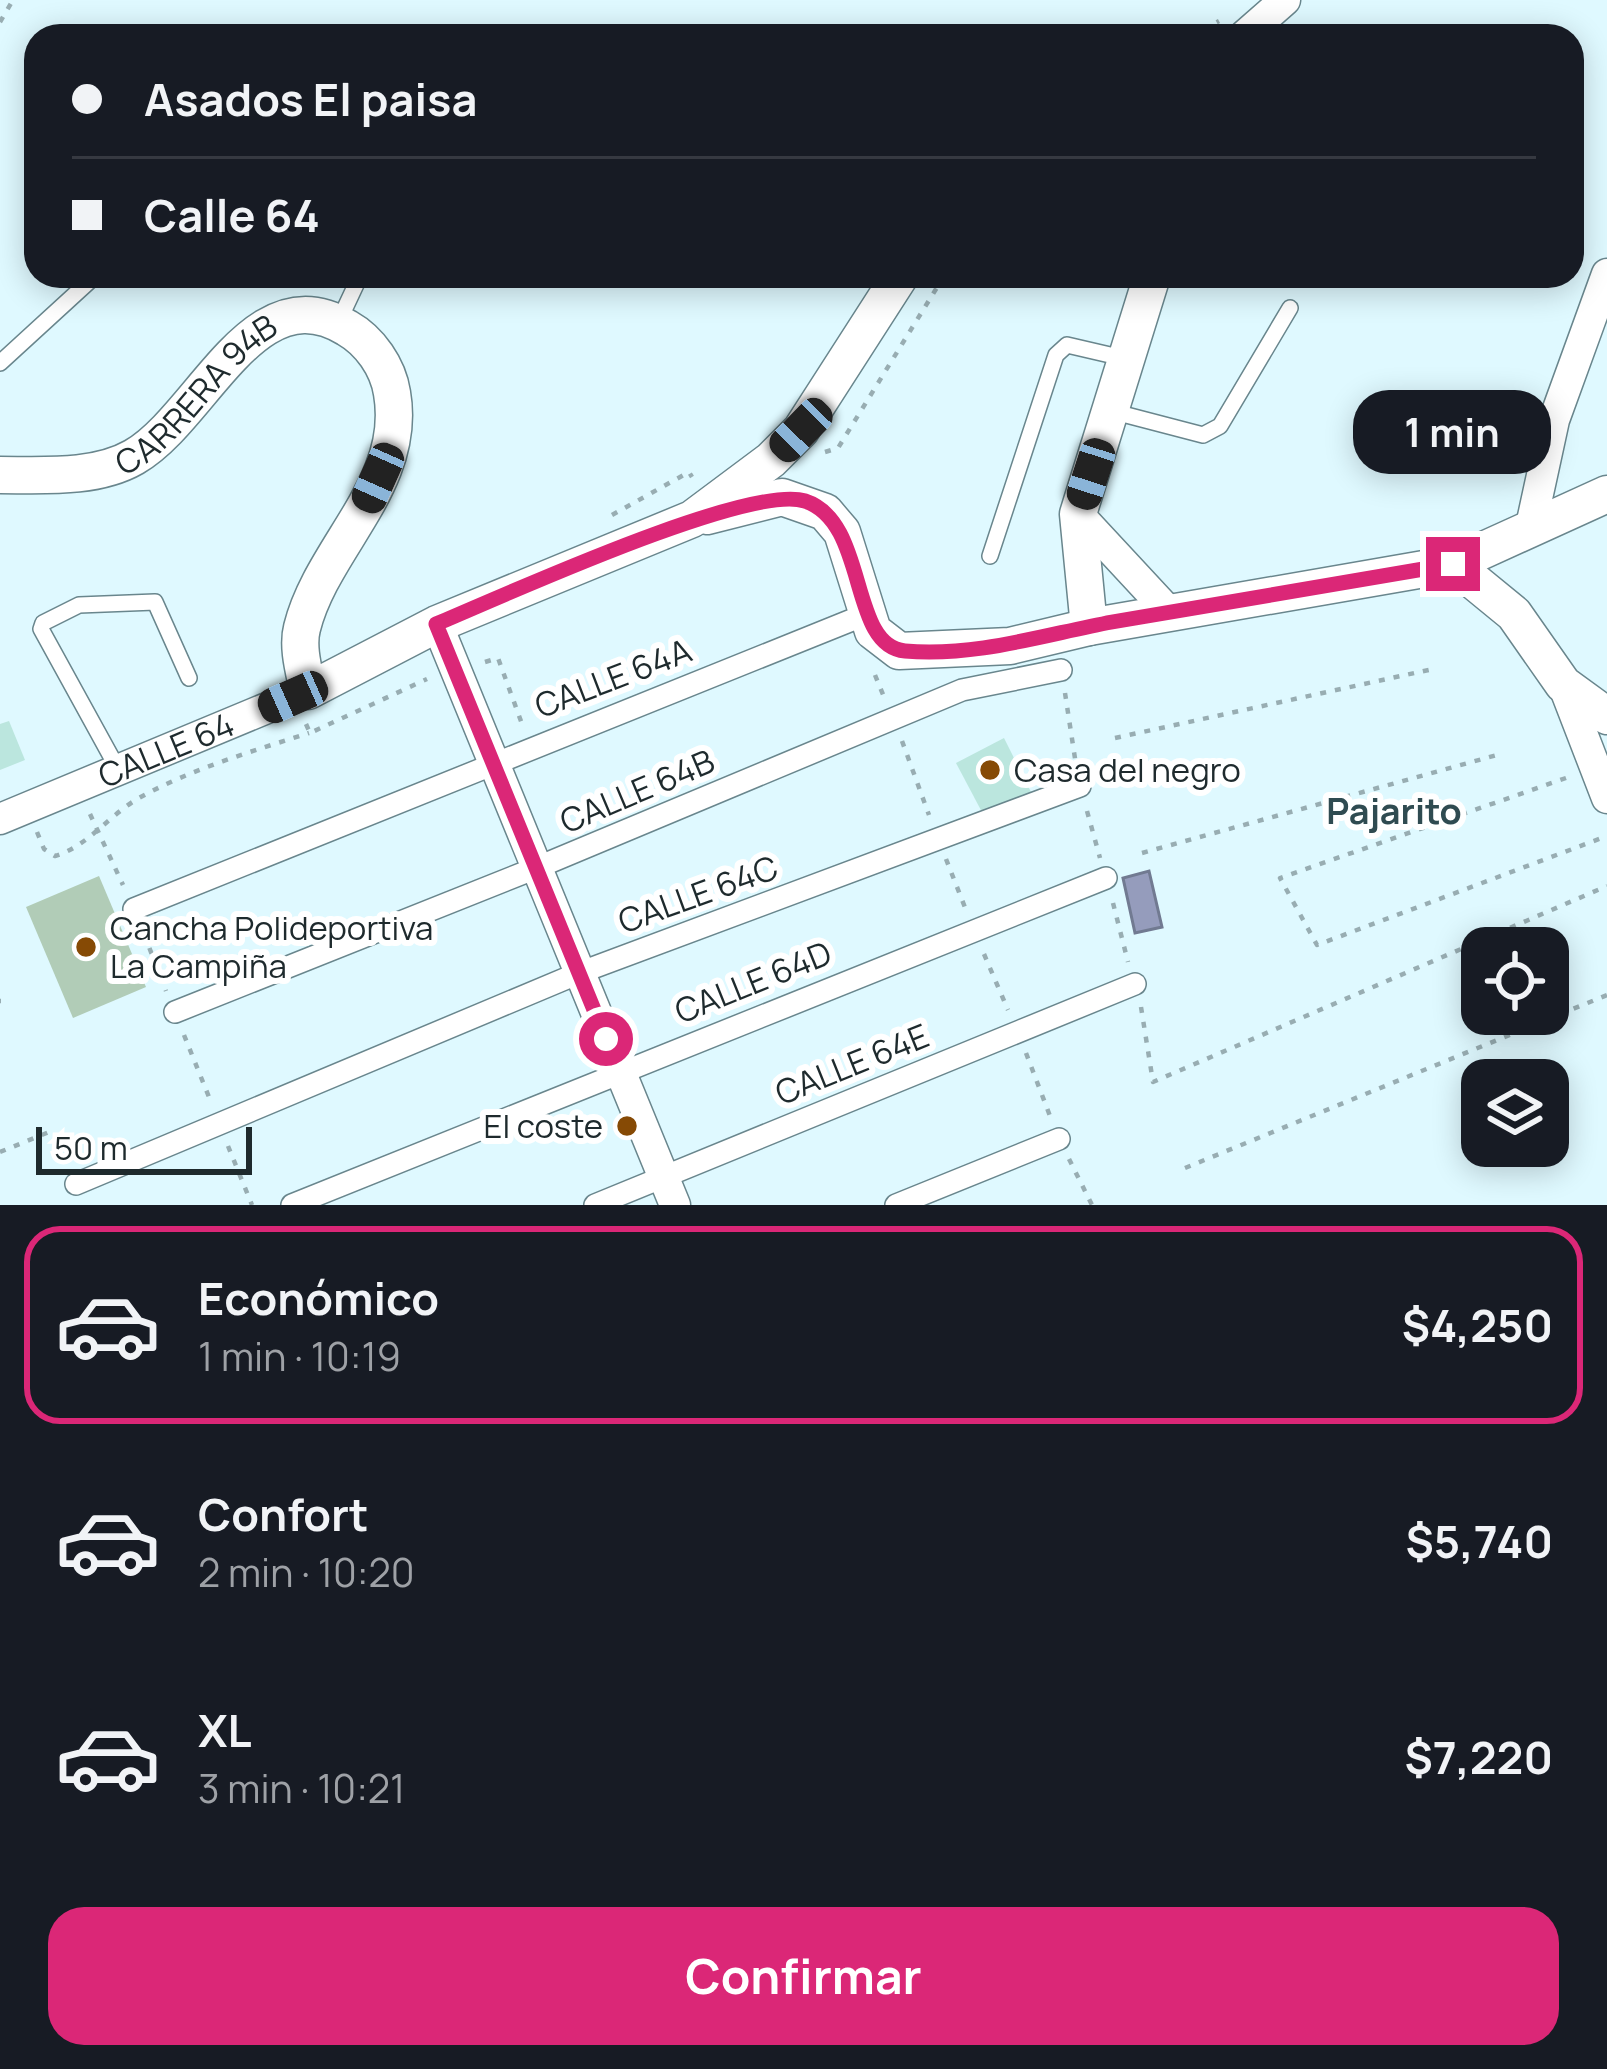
<!DOCTYPE html>
<html lang="es">
<meta charset="utf-8">
<style>
body{margin:0;font-family:Manrope,sans-serif;background:#242831;color:#f1f3f6;height:100vh;display:flex;flex-direction:column;font-size:45px;white-space:nowrap}
*{box-sizing:border-box;margin:0}
p{font-size:39px;color:#9ea1a6}
.icon{flex:none;width:66px;height:66px;fill:none;stroke:currentColor;stroke-width:2;stroke-linecap:round;stroke-linejoin:round}
.map{position:relative;height:1205px;overflow:hidden}
.details{display:flex;flex-direction:column;background:#171b24;flex:1}
.details>*{flex:none}
.guide{position:absolute;left:24px;top:24px;width:1560px;height:264px;border-radius:36px;box-shadow:0 6px 30px #0003;display:grid;align-content:center;height:264px;padding:0 48px;background:#171b24}
.fabs{position:absolute;left:1461px;top:927px;display:grid;gap:24px}
.fabs a{display:grid;place-items:center;width:108px;height:108px;border-radius:24px;background:#171b24;box-shadow:0 6px 30px #0003;font-size:60px}
.scale{position:absolute;left:36px;bottom:30px;width:216px;box-sizing:border-box;padding-left:12px;border:6px solid #1e2a2d;border-top:0;font-size:33px;line-height:42px;white-space:nowrap;color:#1e2a2d;-webkit-text-stroke:9px #fff;paint-order:stroke}
.end{position:absolute;width:54px;height:54px;margin:-27px;border:15px solid #db2777;background:#fff;box-shadow:0 0 0 6px #fff}
.from{border-radius:50%}
.bubble{position:absolute;height:84px;border-radius:36px;background:#171b24;box-shadow:0 6px 30px #0003;font-size:39px;font-weight:700;line-height:84px;text-align:center}
.car{position:absolute;width:36px;height:72px;margin:-36px -18px;border-radius:15px;box-shadow:0 0 9px 3px #0007;background:linear-gradient(#222 24%,#8ab4d8 0 40%,#222 0 76%,#8ab4d8 0 86%,#222 0)}
.guide b{display:flex;align-items:center;gap:42px;height:114px;font-size:45px}
.guide b+b{border-top:3px solid #363941}
.guide i{width:30px;height:30px;background:#f1f3f6}
ul{padding:21px 0 0;list-style:none}
li{display:flex;align-items:center;gap:36px;height:198px;margin:0 24px 18px;padding:0 24px;border:6px solid transparent;border-radius:36px}
li div{flex:1}
li b{display:block;font-size:45px}
li em{font-style:normal;font-weight:700}
li.selected{border-color:#db2777}
li>.icon{width:108px;height:108px;stroke-width:1.5}
.cta{display:flex;gap:24px;margin-top:auto;padding:24px 48px}
.cta a{flex:1;height:138px;border-radius:36px;background:#db2777;color:#fff;font-size:48px;font-weight:700;line-height:138px;text-align:center}
.map>svg:first-child{display:block}
</style>
<div class="map">
<svg width="1607" height="1205" viewBox="0 0 1607 1205">
<rect width="100%" height="100%" fill="#dff9ff"/>
<path fill="#b1ccb7" d="M99,876L146,987L73,1018L26,907Z"/>
<path fill="#959cbc" stroke="#717a91" stroke-width="3" d="M1149,871L1162,927L1135,933L1123,878Z"/>
<g fill="#bbe6de">
<path d="M9,721L25,760L0,770V724Z"/>
<path d="M1004,738L1031,792L983,814L956,763Z"/>
</g>
<g fill="none" stroke-linecap="round" stroke-linejoin="round">
<g stroke="#69868d" stroke-width="18">
<g id="service">
<path d="M338,323L360,276"/>
<path d="M0,363L95,276"/>
<path d="M1111,411L1203,435L1220,426L1290,308"/>
<path d="M990,556L1056,355L1067,345L1123,358"/>
<path d="M119,771L41,629L43,623L79,605L155,602L189,678"/>
</g>
</g>
<g stroke="#69868d" stroke-width="24">
<g id="pedestrian">
<path d="M134,909L852,620"/>
<path d="M175,1012L536,868L962,690L1061,670"/>
<path d="M76,1184L579,973L1080,786"/>
<path d="M292,1205L1106,878"/>
<path d="M595,1205L1135,984"/>
<path d="M896,1205L1059,1139"/>
</g>
</g>
<g stroke="#69868d" stroke-width="33">
<g id="minor">
<path d="M1244,36L1285,0"/>
<path d="M1078,514L1169,612"/>
<path d="M1531,526L1554,420L1607,274"/>
<path d="M437,624L675,1205"/>
<path d="M1563,684L1607,798"/>
<path id="s1" d="M0,819L308,691"/>
</g>
</g>
<g stroke="#69868d" stroke-width="39">
<g id="tertiary">
<path id="s2" d="M0,475C43,475 96,479 134,457C203,417 254,271 347,328C370,341 388,367 392,393C408,484 322,547 302,628C297,647 304,671 308,691L437,624L692,519L771,460L801,430L900,276"/>
<path d="M707,516L782,497L825,512L842,532L873,631L899,651L1010,646L1089,627L1453,564L1607,494"/>
<path d="M1453,564L1514,614L1563,684L1607,716"/>
<path d="M1089,627L1078,514L1152,276"/>
</g>
</g>
<g stroke="#98adb2" stroke-width="4.5" stroke-dasharray="6 9" stroke-linecap="butt">
<path d="M0,22L13,0"/>
<path d="M1190,36L1219,21"/>
<path d="M825,452L838,448L944,276"/>
<path d="M612,515L689,472L692,477"/>
<path d="M485,662L498,658L522,724"/>
<path d="M875,675L884,697"/>
<path d="M1065,693L1076,765"/>
<path d="M306,724L310,733L427,679"/>
<path d="M1115,738L1433,669"/>
<path d="M902,741L929,815"/>
<path d="M1566,778L1280,878L1317,945L1607,836"/>
<path d="M1087,811L1100,858"/>
<path d="M90,814L123,885"/>
<path d="M37,832L44,849L55,856C87,847 109,815 139,798C191,769 253,751 309,733"/>
<path d="M1142,853L1497,755"/>
<path d="M946,859L966,910"/>
<path d="M1113,903L1128,962"/>
<path d="M144,934L166,991"/>
<path d="M984,954L1008,1010"/>
<path d="M0,1001H1"/>
<path d="M1141,1007L1153,1082L1607,886"/>
<path d="M184,1035L211,1102"/>
<path d="M1026,1053L1050,1116"/>
<path d="M228,1146L252,1205"/>
<path d="M0,1152L54,1130"/>
<path d="M1069,1159L1092,1205"/>
<path d="M1185,1168L1607,995"/>
</g>
<use href="#service" stroke="#fff" stroke-width="15"/>
<use href="#pedestrian" stroke="#fff" stroke-width="21"/>
<use href="#minor" stroke="#fff" stroke-width="30"/>
<use href="#tertiary" stroke="#fff" stroke-width="36"/>
</g>
<g fill="none" stroke-linecap="round" stroke-linejoin="round">
<path stroke="#db2777" stroke-width="15" d="M606,1039L436,624C501,597 749,483 805,501C869,522 848,646 905,651C976,657 1043,635 1112,622C1225,602 1339,583 1453,564"/>
</g>
<g fill="#864a05" stroke="#fff" stroke-width="4.5">
<circle cx="990" cy="770" r="12"/>
<circle cx="86" cy="947" r="12"/>
<circle cx="627" cy="1126" r="12"/>
</g>
<g text-anchor="middle" stroke-width="12" stroke-linejoin="round" paint-order="stroke">
<g font-size="33" fill="#1e2a2d" stroke="#fff">
<text dy="12" stroke="none"><textPath href="#s2" startOffset="225">CARRERA 94B</textPath></text>
<text transform="translate(613 678) rotate(-21)" y="12">CALLE 64A</text>
<text dy="12" stroke="none"><textPath href="#s1" startOffset="180">CALLE 64</textPath></text>
<text transform="translate(637 791) rotate(-23)" y="12">CALLE 64B</text>
<text transform="translate(698 894) rotate(-20)" y="12">CALLE 64C</text>
<text transform="translate(753 982) rotate(-22)" y="12">CALLE 64D</text>
<text transform="translate(852 1064) rotate(-22)" y="12">CALLE 64E</text>
</g>
<g font-size="33" fill="#1e2a2d" stroke="#fff" text-anchor="start">
<text x="1014" y="782">Casa del negro</text>
<text x="110" y="940">Cancha Polideportiva<tspan x="110" dy="38">La Campiña</tspan></text>
<text x="603" y="1138" text-anchor="end">El coste</text>
</g>
<g font-size="36" font-weight="bold" fill="#2f4b51" stroke="#fff">
<text x="1394" y="824">Pajarito</text>
</g>
</g>
</svg>
<div class="fabs">
<a><svg class="icon" aria-label="locate" viewBox="0 0 24 24"><circle cx="12" cy="12" r="6"/><path d="M12 2v4M12 18v4M2 12h4M18 12h4"/></svg></a>
<a><svg class="icon" aria-label="layers" viewBox="0 0 24 24"><path d="M12 4l9 5-9 5-9-5zM3 14l9 5 9-5"/></svg></a>
</div>
<div class="scale">50 m</div>
<i class="end from" style="left:606px;top:1039px"></i>
<i class="end" style="left:1453px;top:564px"></i>
<div class="bubble" style="left:1353px;top:390px;width:198px">1 min</div>
<i class="car" style="left:801px;top:430px;rotate:224deg"></i>
<i class="car" style="left:1091px;top:474px;rotate:198deg"></i>
<i class="car" style="left:378px;top:478px;rotate:204deg"></i>
<i class="car" style="left:293px;top:697px;rotate:246deg"></i>
<div class="guide">
<b><i class="from"></i>Asados El paisa</b>
<b><i></i>Calle 64</b>
</div>
</div>
<section class="details">
<ul>
<li class="selected"><svg class="icon" aria-label="car" viewBox="0 0 24 24"><path d="M5 17H2v-5l4-1 3-4h7l3 4 3 1v5h-3M9 17h6M6 11h13"/><circle cx="7" cy="17" r="2"/><circle cx="17" cy="17" r="2"/></svg><div><b>Económico</b><p>1 min · 10:19</p></div><em>$4,250</em></li>
<li><svg class="icon" aria-label="car" viewBox="0 0 24 24"><path d="M5 17H2v-5l4-1 3-4h7l3 4 3 1v5h-3M9 17h6M6 11h13"/><circle cx="7" cy="17" r="2"/><circle cx="17" cy="17" r="2"/></svg><div><b>Confort</b><p>2 min · 10:20</p></div><em>$5,740</em></li>
<li><svg class="icon" aria-label="car" viewBox="0 0 24 24"><path d="M5 17H2v-5l4-1 3-4h7l3 4 3 1v5h-3M9 17h6M6 11h13"/><circle cx="7" cy="17" r="2"/><circle cx="17" cy="17" r="2"/></svg><div><b>XL</b><p>3 min · 10:21</p></div><em>$7,220</em></li>
</ul>
<div class="cta"><a>Confirmar</a></div>
</section>
